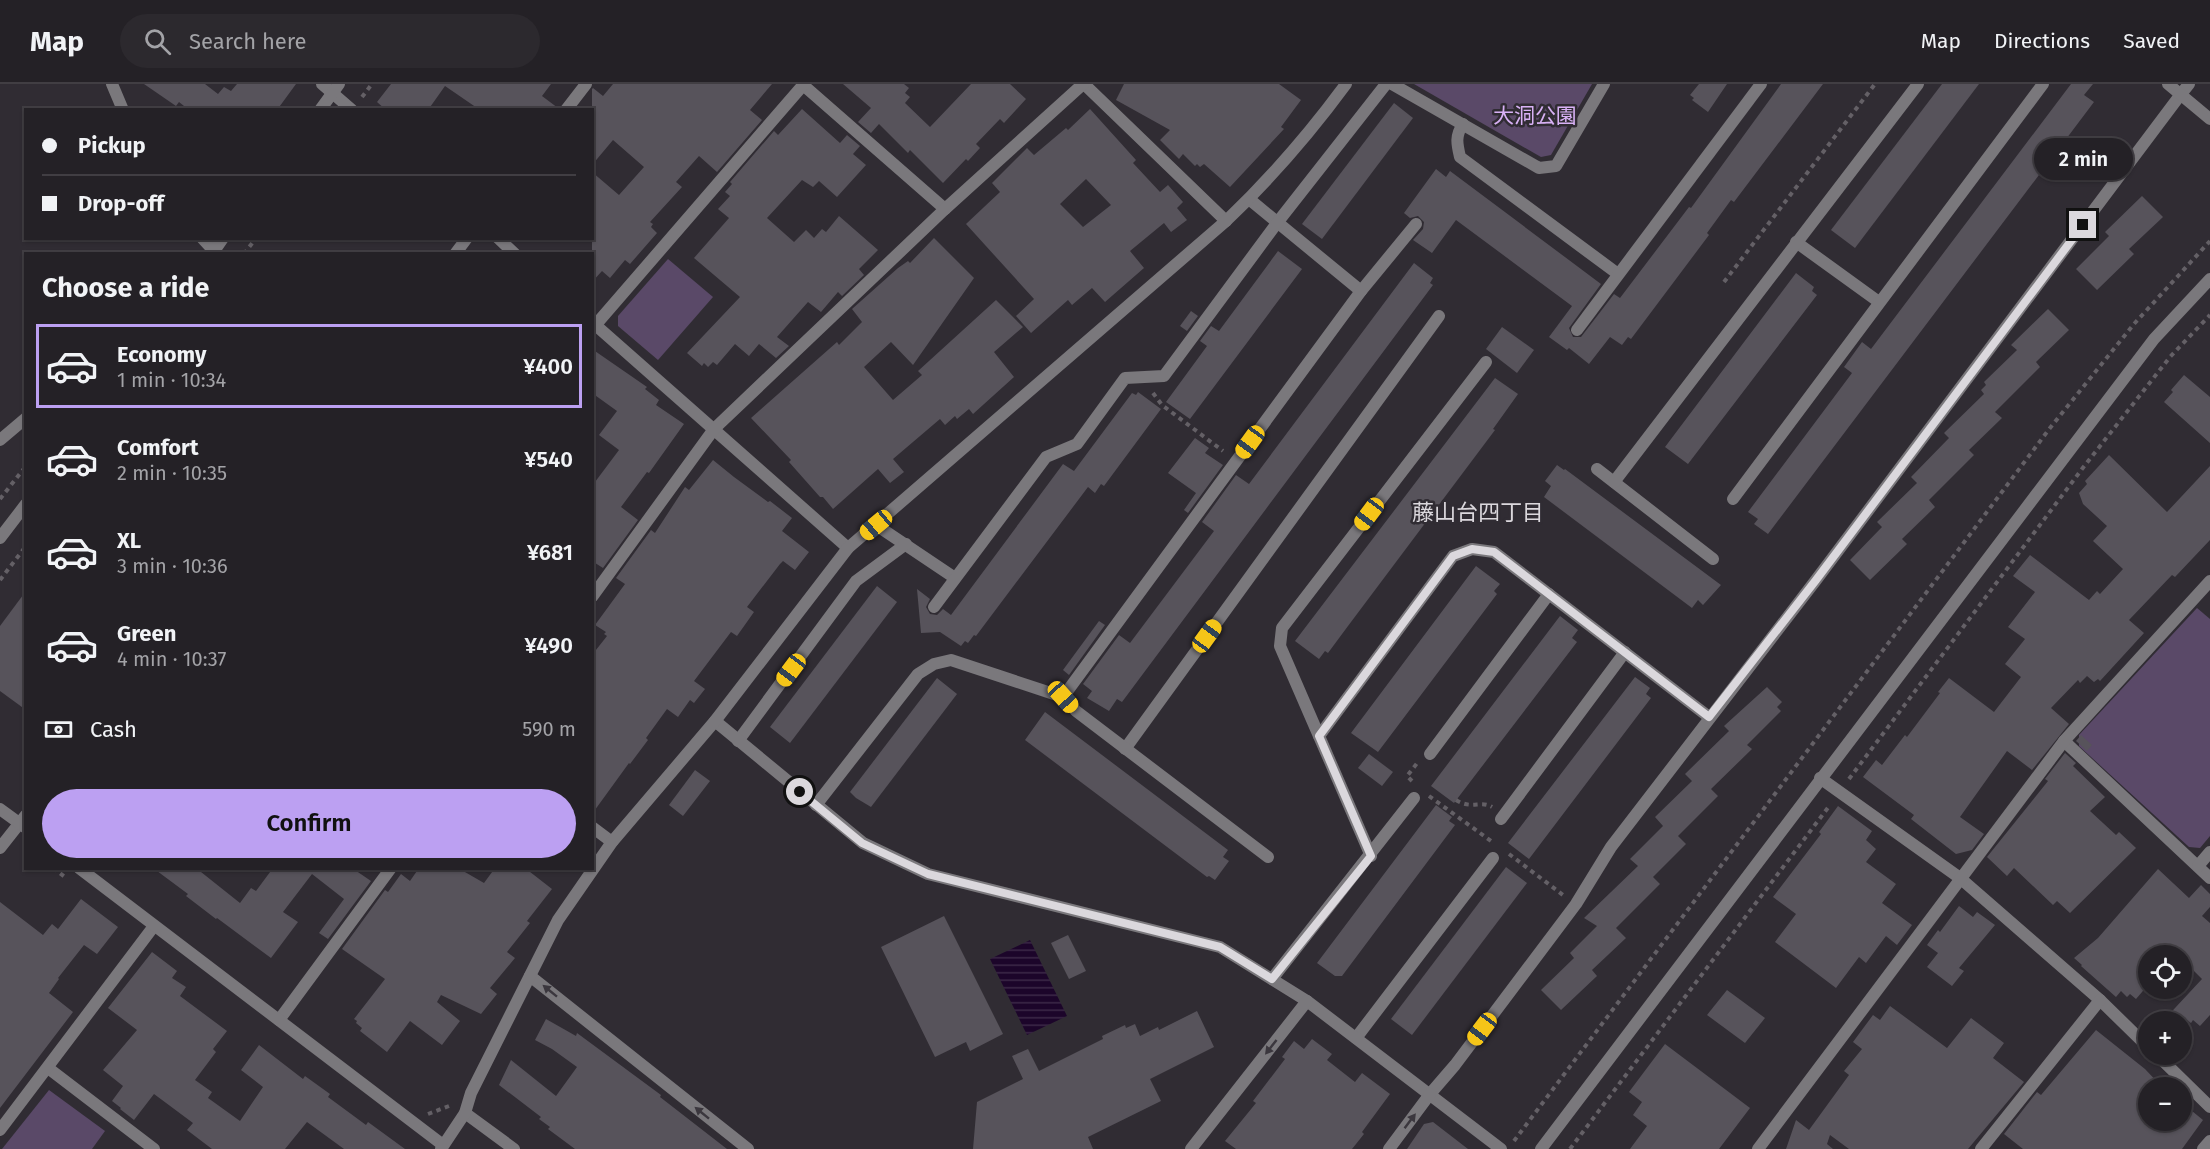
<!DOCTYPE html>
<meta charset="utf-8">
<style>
body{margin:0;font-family:"Fira Sans","Noto Sans JP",sans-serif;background:#2c292e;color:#f1f3f6;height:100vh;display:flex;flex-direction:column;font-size:22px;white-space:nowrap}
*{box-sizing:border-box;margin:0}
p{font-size:20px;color:#a3a3a7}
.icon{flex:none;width:33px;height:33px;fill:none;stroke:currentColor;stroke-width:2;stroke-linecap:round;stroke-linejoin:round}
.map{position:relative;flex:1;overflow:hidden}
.panel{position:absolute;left:24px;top:168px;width:570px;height:618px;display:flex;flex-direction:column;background:#242126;border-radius:0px;box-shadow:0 2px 4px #0004,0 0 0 2px #413e43}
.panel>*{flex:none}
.hud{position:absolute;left:24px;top:24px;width:570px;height:132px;border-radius:0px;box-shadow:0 2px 4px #0004,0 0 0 2px #413e43;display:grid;align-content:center;height:132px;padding:0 18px;background:#242126}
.fabs{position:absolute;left:2138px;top:861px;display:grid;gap:12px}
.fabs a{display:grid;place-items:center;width:54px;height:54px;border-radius:50%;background:#242126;box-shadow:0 2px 4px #0004,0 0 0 2px #413e43;font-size:30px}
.end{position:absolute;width:27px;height:27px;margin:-14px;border:8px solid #dbd8dd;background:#111;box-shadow:0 0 0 3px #111}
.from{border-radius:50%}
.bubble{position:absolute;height:42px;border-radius:21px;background:#242126;box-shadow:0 2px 4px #0004,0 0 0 2px #413e43;font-size:20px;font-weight:600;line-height:42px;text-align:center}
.car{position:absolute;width:18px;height:36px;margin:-18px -9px;border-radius:8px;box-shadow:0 0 4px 2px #0007;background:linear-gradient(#f5c518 24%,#345 0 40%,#f5c518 0 76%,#345 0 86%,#f5c518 0)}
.hud b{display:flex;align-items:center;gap:21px;height:57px;font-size:22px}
.hud b+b{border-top:2px solid #413e43}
.hud i{width:15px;height:15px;background:#f1f3f6}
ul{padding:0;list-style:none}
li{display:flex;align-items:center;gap:18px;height:84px;margin:0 12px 9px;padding:0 6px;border:3px solid transparent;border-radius:0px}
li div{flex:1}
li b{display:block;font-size:22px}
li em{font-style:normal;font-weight:600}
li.on{border-color:#bca0f2}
li>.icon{width:54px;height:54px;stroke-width:1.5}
h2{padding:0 18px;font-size:27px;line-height:72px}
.pay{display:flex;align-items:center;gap:15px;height:66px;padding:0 18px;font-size:22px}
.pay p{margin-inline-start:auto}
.action{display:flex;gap:12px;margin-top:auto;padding:12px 18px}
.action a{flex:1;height:69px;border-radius:36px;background:#bca0f2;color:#111;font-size:24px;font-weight:600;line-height:69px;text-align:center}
header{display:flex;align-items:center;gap:36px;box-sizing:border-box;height:84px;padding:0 30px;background:#242126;border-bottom:2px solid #413e43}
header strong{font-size:28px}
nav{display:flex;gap:33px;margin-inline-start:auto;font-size:21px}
.search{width:420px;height:54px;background:#2c292e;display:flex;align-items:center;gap:15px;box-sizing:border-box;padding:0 21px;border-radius:33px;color:#a3a3a7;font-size:22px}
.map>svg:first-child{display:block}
</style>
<header>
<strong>Map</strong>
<div class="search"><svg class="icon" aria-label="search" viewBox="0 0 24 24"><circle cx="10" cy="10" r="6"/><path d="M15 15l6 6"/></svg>Search here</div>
<nav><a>Map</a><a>Directions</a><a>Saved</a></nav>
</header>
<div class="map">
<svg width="2210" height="1065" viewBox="0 0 2210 1065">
<defs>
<pattern id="water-rules" width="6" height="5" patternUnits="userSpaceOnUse" patternTransform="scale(1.5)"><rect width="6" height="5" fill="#1c052a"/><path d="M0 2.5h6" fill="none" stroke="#3c2948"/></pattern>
</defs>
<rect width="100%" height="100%" fill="#302c33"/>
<g fill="#5a4968">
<path d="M1414,0H1592L1551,71L1541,73Z"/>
<path d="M668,175L713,213L658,276L618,242V232Z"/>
<path d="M2197,524L2210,535V752L2200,764L2189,763L2079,662V651Z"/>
<path d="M49,1006L105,1047L92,1065H2Z"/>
</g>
<path fill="url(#water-rules)" d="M1030,856L1067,932L1027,951L990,875Z"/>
<g fill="#57535b" fill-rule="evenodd">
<path d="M144,0H205L218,10L224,3L231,7L237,0H296L277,26H189L179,18L176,22Z"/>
<path d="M391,0H551L542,12L558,24V26H480L445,2L428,26H386L377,18Z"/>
<path d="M613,0H772L750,26L762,36L717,88L699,72L676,98L682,103L650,138L653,140L651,143L657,149L630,180L625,176L610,194L602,187L592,198V88L619,111L644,83L613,56L592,81V5L593,4L603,12Z"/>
<path d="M843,0H904L909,4L905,9L910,13L905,19L930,43L971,0H1010L1026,15L1004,39L1000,35L976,60L980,64L968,77L966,75L943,99L910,66L908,69L879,40L871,49L858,38L871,24Z"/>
<path d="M1124,0H1279L1301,16L1281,43L1284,45L1230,103L1204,80L1200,83L1197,80L1195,82L1183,70L1179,75L1160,56L1170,46L1116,16Z"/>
<path d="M1699,0H1727L1708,28L1692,16L1694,14L1690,11Z"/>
<path d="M1781,0H1823L1734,118L1731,116L1707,149L1709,151L1631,255L1628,253L1622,261L1610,253L1589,280L1569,264L1567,266L1549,253L1572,222L1456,136L1432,169L1413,156L1423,145L1424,138L1418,132L1410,134L1404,129L1436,85L1446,93L1450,87L1601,200L1569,244L1573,253H1581L1614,210L1620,214L1689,123L1691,124Z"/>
<path d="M1942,0H1979L1855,164L1831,146Z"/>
<path d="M2071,0H2093L2084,11L2094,18L1768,450L1754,440L1758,435L1748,428L1852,289L1844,283L1862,258L1871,265Z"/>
<path d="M1394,19L1413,34L1322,155L1302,140Z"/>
<path d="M802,25L840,59L847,51L860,62L853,70L866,81L837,113L819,97L813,103L802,96L767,134L794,158L806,146L814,154L822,145L826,148L839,132L878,166L859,185L864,191L842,212L838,208L821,228L808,218L777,253L789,262L776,274L759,260L749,272L735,260L717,281L713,278L708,283L704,279L702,282L687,269L740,213L694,174L729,134L718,125L730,112L725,108L732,100L730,98L774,47L778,51Z"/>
<path d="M1090,25L1136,76L1133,79L1160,108L1168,101L1183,118L1177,124L1187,136L1171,148L1164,139L1130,167L1144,184L1105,218L1092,204L1072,221L1068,216L1031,249L1016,232L1034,215L966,140L1000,108L992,99L1027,64L1034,71L1066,44L1068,46ZM1086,95L1111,121L1083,143L1060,120Z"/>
<path d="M2142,112L2163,133L2129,165L2134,170L2097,206L2076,185L2109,152L2105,148Z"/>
<path d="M934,154L974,194L913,281L891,258L864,283L893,316L922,291L918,287L996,216L1023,243L994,268L1014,293L973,330L969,325L957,335L955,332L945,341L940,335L893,375L904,388L890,399L878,385L833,425L823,413H820L789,378L791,376L751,334L837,258L839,261L862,238L852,225L898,184L908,177L910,179Z"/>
<path d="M1278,167L1302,185L1190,335L1166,318L1207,262L1200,257L1211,242L1219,247Z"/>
<path d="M1414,179L1433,194L1430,199L1433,201L1122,618L1117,615L1109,627L1087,614L1092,607L1083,600L1119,551L1130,559L1214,447L1202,438L1236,391L1249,400Z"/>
<path d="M1796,189L1814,203L1812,207L1817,211L1688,380L1665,363Z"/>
<path d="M2048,225L2069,246L2036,278L2040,283L1995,328L2002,334L1969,366L1974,371L1929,416L1935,423L1902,455L1907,460L1870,496L1850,476L1882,443L1877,438L1917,399L1911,393L1949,354L1944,349L1984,310L1981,306L1986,301L1984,298L2017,266L2011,261Z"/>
<path d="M1191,227L1198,232L1187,247L1180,242Z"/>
<path d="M1502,243L1534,266L1517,289L1486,265Z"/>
<path d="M592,265L647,303L645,305L659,316L656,321L684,340L649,389L647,388L621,423L638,436L603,484L592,477V402L619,366L599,351L617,327L592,309Z"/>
<path d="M2184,291L2210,313V359L2164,318L2173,308L2171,306Z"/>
<path d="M1495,294L1518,310L1493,345L1495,346L1348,542L1328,569L1325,567L1319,575L1295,557Z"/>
<path d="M1138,308L1161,325L1104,402L1101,400L1095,409L1088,403L976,552L974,551L968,559L965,557L961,562L940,548L921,549L917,505L930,515L926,523L930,530L937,531L943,525L951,531L1063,380L1074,387L1132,309L1136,311Z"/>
<path d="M1195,354L1209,364L1205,369L1223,381L1188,429L1184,426L1196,409L1168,389Z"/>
<path d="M2109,371L2167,428L2210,382V456L2175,493L2172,491L2129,536L2144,549L2100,597L2098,595L2094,598L2087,592L2080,599L2078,596L2051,624L2069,640L2032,686L2007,667L1960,733L1984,750L1972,766L1956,770L1911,735L1914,731L1863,693L1876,676L1882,681L1905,651L1907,653L1940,609L1938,608L1949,594L1994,628L2021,593L2005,580L2025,555L2008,543L2035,508L2013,492L2030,471L2089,516L2097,507L2100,510L2123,485L2093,457L2107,442L2083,420L2079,409L2087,400L2085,397Z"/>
<path d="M713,376L734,393L768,418L770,417L792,434L782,447L809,468L795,486L783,477L780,480L747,523L754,528L737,552L731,548L694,597L705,605L694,619L690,616L678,633L667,625L646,654L648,656L630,680L629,679L592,730V571L607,552L604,550L606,548L595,541L625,500L616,494L651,446L655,449L685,403L689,406Z"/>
<path d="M1557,381L1564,386L1565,385L1721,501L1703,521L1698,516L1692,524L1544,413L1551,402L1545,397Z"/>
<path d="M1476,482L1500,500L1494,507L1497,510L1378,668L1351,649Z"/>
<path d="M877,502L897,518L790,659L770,643Z"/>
<path d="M26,507V626L0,607V542Z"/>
<path d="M1560,532L1578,546L1572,554L1577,558L1454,719L1431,702Z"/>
<path d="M1099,537L1105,541L1069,591L1063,586Z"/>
<path d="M1635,593L1650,604L1646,610L1651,614L1529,775L1508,759Z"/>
<path d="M937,594L957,610L871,723L856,714L850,708Z"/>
<path d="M1767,603L1782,618L1777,623L1781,627L1747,661L1752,665L1711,705L1718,712L1678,752L1686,760L1653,793L1660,800L1616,844L1626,854L1592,886L1597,892L1561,926L1541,906L1574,874L1570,869L1597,842L1584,834L1638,782L1630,775L1663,742L1655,733L1692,697L1685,690L1729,647L1724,642Z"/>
<path d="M1045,628L1228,766L1223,773L1229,777L1215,796L1209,792L1207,793L1025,656Z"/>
<path d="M2081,651L2092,661L2087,667L2076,657Z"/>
<path d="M2065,669L2076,679L2073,682L2105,713L2090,727L2116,751L2119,748L2136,764L2070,829L2057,817L2053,821L2014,784L2007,792L1987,773L2048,697L2045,695Z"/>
<path d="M1369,670L1393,688L1382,702L1358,684Z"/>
<path d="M695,686L710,697L683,732L669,721Z"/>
<path d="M1436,721L1452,733L1449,737L1455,741L1342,892H1335L1317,879Z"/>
<path d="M1838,722L1872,747L1866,756L1876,765L1866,778L1896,800L1882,819L1912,841L1897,861L1886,852L1866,879L1859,873L1836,904L1775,858L1796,830L1773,813L1821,750L1819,748Z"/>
<path d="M1506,783L1527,799L1412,951L1391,935Z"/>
<path d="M153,784H196L240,819L251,804L256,807L273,784H352L371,797L328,855L319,849L344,815L312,790L283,828L298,838L271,874L217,834L216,835L186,812L188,810Z"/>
<path d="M419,784H458L484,799L495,784H525L552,805L527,837L530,839L507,868L515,874L490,904L497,910L481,930L441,911L437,918L460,937L442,961L410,937L387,968L360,947L362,944L356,939L357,937L354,935L385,895L342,865L385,806L388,808L401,790L410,797Z"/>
<path d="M2158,785L2189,814L2201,801L2210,810V823L2202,832L2210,839V931L2200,942L2193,936L2191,939L2187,936L2186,938H2162L2202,895L2181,874V872H2178L2167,861L2158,872H2148V901L2136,915L2130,910L2127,913L2121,907L2116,913L2081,882L2082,881L2074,874L2098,854Z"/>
<path d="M81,815L118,843L97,870L84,861L58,894L59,895L49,909L73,928L0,1024V818L43,851L52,840L58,845Z"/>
<path d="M1959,822L1973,833L1977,828L1995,841L1959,884L1964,887L1952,902L1927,883L1938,869L1927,861L1938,846L1940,848Z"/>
<path d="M944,832L1003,950L970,967L966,958L935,973L881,863Z"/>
<path d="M1068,851L1086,887L1069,895L1051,859Z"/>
<path d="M152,868L177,887L172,894L186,903L180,912L227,947L213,965L216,968L195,996L212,1008L208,1014L240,1037L263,1003L241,986L259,961L303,995L305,992L330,1010L328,1013L366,1041L368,1038L405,1065H344L307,1038L285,1065H212L187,1046L193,1039L154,1010L134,1036L120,1025L121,1024L112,1017L123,1002L103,986L137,946L108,924Z"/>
<path d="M1727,906L1765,934L1745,959L1707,931Z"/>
<path d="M1890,922L1947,964L1971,934L2004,959L1993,974L2024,998L1968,1065H1849L1830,1051L1827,1060L1833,1065H1786L1796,1036L1809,1046L1849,991L1844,987L1862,965L1853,958L1873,931L1880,936Z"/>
<path d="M1197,927L1214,963L1150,995L1161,1017L1088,1053L1093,1065H973L977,1018L1023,995L1012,972L1028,965L1039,987L1103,955L1102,952L1125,941L1126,944L1135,940L1140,952L1158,943L1159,946Z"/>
<path d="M546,935L576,952L577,949L661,1011L660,1013L727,1065H575L548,1045L550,1043L539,1035L541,1033L499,1001L511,976L556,1012L577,983L552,965L535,956Z"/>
<path d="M2096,946L2145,985L2163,1004H2148V1036H2181V1018L2203,1036L2182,1065H2023L2004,1050L2037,1008L2041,1011Z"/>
<path d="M1312,955L1332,970L1327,976L1355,998L1362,989L1390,1010L1362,1048L1364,1050L1352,1065H1236L1225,1057L1256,1019L1253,1017L1285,975L1282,973L1294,957L1304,965Z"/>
<path d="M1665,960L1750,1024L1719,1065H1630L1647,1042L1633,1031L1642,1018L1629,1008Z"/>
<path d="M1433,1038L1468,1065H1407L1424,1040Z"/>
</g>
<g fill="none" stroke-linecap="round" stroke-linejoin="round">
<g stroke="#646066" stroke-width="4" stroke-dasharray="4.5 4.5" stroke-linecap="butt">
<path d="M362,13L372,0"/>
<path d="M244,170L256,154"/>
<path d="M1724,198L1875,0"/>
<path d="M1153,309L1162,321L1223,367"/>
<path d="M0,415L26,382"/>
<path d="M0,496L26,462"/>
<path d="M1849,695L2082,385L2170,273L2210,231"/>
<path d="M1412,697L1407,692L1418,678"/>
<path d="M1429,712L1491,757"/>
<path d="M1456,716C1472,726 1480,716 1492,723"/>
<path d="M1509,770L1563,811"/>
<path d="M53,784L65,793"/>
<path d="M428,1030L449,1022"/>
<path d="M1514,1057L2050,344L2134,240L2210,157"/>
<path d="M1570,1065L1830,721"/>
</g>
<g stroke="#7a787c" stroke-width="12">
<path d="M1463,40C1455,52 1457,60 1460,73L1618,190"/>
<path d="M1249,115L1361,207"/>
<path d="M1796,158L1879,218"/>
<path d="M1577,246L1761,0"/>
<path d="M1597,385L1713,475"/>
<path d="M1614,398L1918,0"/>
<path d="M1733,415L2043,0"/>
<path d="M876,441L955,494"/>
<path d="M934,523L1046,373L1077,360L1125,294L1164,292L1277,139L1386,0"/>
<path d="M1063,613L1361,207L1416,140"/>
<path d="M1319,652L1453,472L1472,465L1494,468L1709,633"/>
<path d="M738,657L856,497L906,460"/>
<path d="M1125,665L1439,232"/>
<path d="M1430,670L1549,510"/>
<path d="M816,721L918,590L934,580L951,576L1063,613L1076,627L1268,773"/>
<path d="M1501,735L1625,568"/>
<path d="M1371,772L1280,562L1282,544L1486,278"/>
<path d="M1272,895L1414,714"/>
<path d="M1356,954L1493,774"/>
<path d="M1430,1010L1455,981L1576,820L1611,763L1816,496L2181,10"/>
</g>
<g stroke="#7a787c" stroke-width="12">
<path d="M112,0L123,26"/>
<path d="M322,0L352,26"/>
<path d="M802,0L945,125"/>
<path d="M1084,0L1226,137"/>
<path d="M1392,0L1539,84L1556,82L1604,0"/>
<path d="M2181,10L2189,0"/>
<path d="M566,26L586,0"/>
<path d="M202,154L214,167"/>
<path d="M498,154L515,170"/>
<path d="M455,170L467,154"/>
<path d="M592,238L848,464"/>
<path d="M592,245L804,0"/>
<path d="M0,356L26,334"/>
<path d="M592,513L714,345L945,125L1083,0"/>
<path d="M715,637L863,759L928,790L1220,863L1307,917L1501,1065"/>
<path d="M2064,657L2210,794"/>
<path d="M1820,694L1960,794L2100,916L2148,963"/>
<path d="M592,743L612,758"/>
<path d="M0,764L26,731"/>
<path d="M2198,782L2210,768"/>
<path d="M530,892L748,1065"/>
<path d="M279,936L391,784"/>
<path d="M2156,970L2210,1023"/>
<path d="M48,984L154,1065"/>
<path d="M465,1029L514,1065"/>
<path d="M0,1046L154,842"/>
<path d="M1191,1065L1307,917"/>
<path d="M1389,1065L1430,1010"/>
<path d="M1758,1065L2064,657L2210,497"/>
<path d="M1981,1065L2100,916"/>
<path d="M2203,1065L2210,1057"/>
</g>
<g stroke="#7a787c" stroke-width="12">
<path d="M2168,0L2210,35"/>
<path d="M320,26L339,0"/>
<path d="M212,170L223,154"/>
<path d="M0,454L26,420"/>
<path d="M0,725L26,744"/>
<path d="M79,784L443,1061"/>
<path d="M441,1065L465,1029L471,1009L558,836L612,758L715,637L848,464L1226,137C1270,95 1310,49 1346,0"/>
<path d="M1541,1065L2154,255L2210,195"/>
</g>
</g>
<defs><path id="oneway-solid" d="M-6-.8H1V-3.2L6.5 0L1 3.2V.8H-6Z" transform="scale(1.5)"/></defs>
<g fill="#3b373e">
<use href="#oneway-solid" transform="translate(550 907) rotate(-141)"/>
<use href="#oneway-solid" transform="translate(1271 963) rotate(128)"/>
<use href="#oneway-solid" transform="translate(702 1029) rotate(-141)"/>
<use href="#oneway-solid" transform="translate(1410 1037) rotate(-53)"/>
</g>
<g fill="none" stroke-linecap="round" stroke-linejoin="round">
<path stroke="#dbd8dd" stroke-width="8" d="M800,708L862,759L928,790L1220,863L1272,895L1371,772L1319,652L1453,472L1472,465L1494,468L1709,633L1816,496L2083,141"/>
</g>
<g text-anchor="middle" stroke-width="5" stroke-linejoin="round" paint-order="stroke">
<g font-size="21" fill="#d8b1f5" stroke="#302c33">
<text x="1535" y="39">大洞公園</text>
</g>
<g font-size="22" fill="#dbd8dd" stroke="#302c33">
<text x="1478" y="436">藤山台四丁目</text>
</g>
</g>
</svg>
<div class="fabs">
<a><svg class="icon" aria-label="locate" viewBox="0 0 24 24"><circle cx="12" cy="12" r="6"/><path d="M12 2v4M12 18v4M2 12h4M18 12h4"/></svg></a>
<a>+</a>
<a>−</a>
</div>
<i class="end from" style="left:800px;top:708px"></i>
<i class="end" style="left:2083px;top:141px"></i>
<div class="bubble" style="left:2034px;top:54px;width:99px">2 min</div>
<i class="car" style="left:1250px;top:358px;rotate:216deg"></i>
<i class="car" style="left:1369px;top:430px;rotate:217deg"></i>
<i class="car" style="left:876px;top:441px;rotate:230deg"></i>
<i class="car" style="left:1207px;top:552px;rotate:36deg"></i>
<i class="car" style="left:791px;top:586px;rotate:217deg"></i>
<i class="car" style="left:1063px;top:613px;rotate:138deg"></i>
<i class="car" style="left:1482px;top:945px;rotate:217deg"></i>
<div class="hud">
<b><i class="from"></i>Pickup</b>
<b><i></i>Drop-off</b>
</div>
<section class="panel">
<h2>Choose a ride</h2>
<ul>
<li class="on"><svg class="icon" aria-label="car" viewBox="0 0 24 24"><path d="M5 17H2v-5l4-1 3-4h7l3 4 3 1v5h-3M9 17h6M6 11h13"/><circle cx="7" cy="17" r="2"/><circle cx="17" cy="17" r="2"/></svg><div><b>Economy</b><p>1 min · 10:34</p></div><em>¥400</em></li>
<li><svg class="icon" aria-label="car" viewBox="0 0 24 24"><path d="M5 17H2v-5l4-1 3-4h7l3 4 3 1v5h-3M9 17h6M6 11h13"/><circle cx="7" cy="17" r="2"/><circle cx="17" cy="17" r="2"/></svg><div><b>Comfort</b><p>2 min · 10:35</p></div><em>¥540</em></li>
<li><svg class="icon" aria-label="car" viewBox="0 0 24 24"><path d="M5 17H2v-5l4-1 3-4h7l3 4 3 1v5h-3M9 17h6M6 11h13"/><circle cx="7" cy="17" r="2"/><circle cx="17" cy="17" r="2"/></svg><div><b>XL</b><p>3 min · 10:36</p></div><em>¥681</em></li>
<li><svg class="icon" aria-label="car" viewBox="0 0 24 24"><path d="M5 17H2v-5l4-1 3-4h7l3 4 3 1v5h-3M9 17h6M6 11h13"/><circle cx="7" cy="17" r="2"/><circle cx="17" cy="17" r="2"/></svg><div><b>Green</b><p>4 min · 10:37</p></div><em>¥490</em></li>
</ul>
<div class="pay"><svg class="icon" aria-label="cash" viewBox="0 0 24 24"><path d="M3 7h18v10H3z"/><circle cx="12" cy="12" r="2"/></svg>Cash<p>590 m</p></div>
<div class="action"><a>Confirm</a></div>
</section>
</div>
